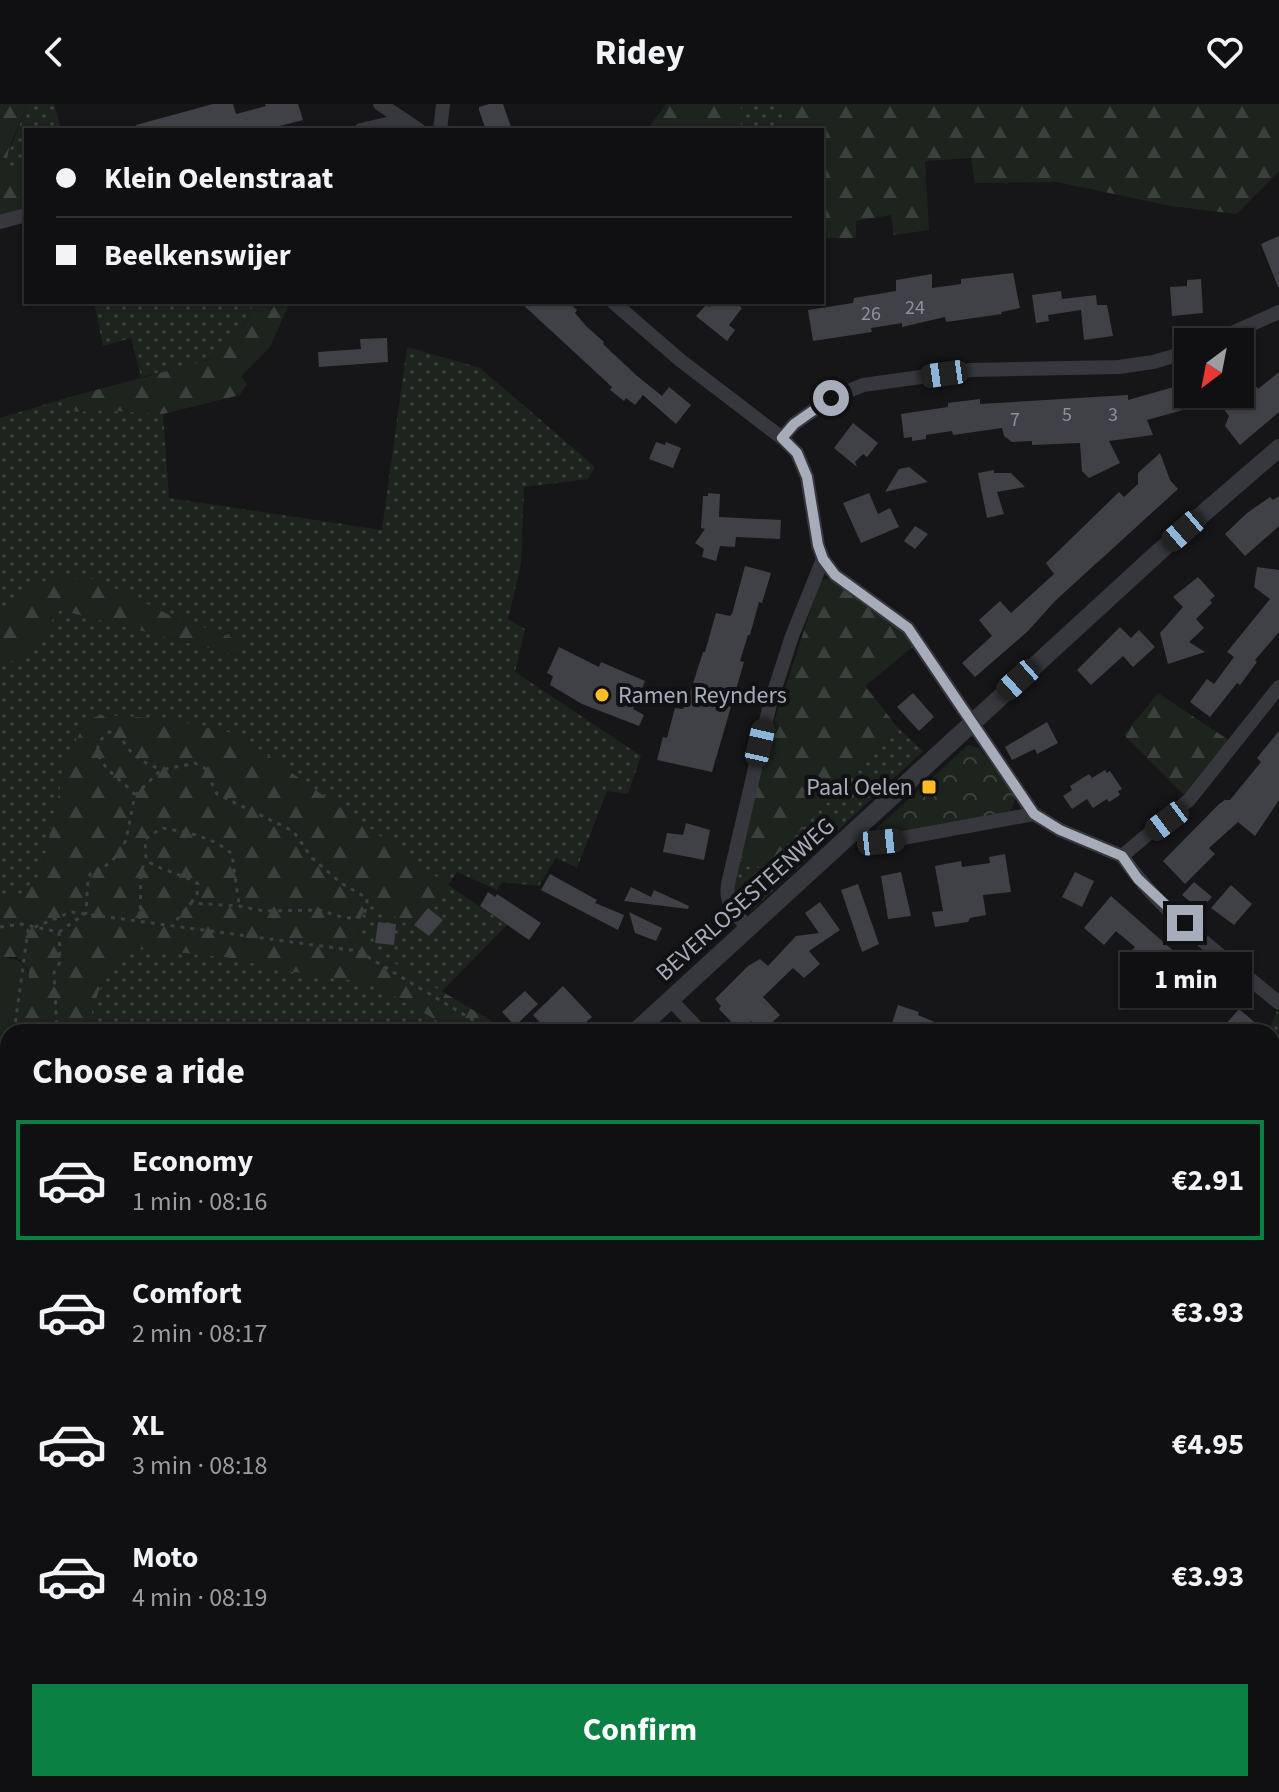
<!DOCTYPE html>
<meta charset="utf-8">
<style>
body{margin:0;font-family:"Source Sans 3",sans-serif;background:#19191c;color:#f1f3f6;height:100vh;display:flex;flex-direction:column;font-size:30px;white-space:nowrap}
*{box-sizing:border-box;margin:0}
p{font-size:26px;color:#9c9da0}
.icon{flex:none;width:44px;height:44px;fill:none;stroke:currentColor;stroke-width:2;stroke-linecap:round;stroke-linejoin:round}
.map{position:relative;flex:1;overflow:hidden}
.drawer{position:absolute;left:0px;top:920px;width:1280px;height:768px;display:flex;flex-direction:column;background:#101013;border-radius:24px 24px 0 0;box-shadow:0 2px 6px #0004,0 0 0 2px #303033}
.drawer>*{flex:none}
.top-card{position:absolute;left:24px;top:24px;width:800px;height:176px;border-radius:0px;box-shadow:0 2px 6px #0004,0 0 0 2px #303033;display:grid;align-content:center;height:176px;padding:0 32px;background:#101013}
.needle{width:52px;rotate:212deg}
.fabs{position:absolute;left:1174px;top:224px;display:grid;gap:16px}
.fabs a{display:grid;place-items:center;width:80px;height:80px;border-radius:0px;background:#101013;box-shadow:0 2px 6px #0004,0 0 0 2px #303033;font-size:40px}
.end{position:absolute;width:36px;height:36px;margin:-18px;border:10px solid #a7acba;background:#111;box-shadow:0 0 0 4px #111}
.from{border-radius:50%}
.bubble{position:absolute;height:56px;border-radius:0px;background:#101013;box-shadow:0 2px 6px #0004,0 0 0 2px #303033;font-size:26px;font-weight:700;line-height:56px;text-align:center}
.car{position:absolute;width:24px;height:48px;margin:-24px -12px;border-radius:10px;box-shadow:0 0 6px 2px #0007;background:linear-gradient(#222 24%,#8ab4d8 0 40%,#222 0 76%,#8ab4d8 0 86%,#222 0)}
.top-card b{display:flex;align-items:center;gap:28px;height:76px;font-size:30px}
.top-card b+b{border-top:2px solid #303033}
.top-card i{width:20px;height:20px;background:#f1f3f6}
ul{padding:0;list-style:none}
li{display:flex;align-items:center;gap:24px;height:120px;margin:0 16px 12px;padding:0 16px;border:4px solid transparent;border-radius:0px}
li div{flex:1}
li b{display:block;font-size:30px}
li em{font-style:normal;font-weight:700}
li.active{border-color:#0b8043}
li>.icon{width:72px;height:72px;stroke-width:1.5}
h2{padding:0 32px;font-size:36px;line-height:96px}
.primary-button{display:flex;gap:16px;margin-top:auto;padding:16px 32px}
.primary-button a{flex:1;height:92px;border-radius:0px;background:#0b8043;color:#fff;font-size:32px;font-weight:700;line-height:92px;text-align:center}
header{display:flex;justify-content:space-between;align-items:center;height:104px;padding:0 32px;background:#101013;font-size:36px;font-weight:700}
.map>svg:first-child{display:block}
</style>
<header><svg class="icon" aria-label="back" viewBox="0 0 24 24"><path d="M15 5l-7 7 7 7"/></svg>Ridey<svg class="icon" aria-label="heart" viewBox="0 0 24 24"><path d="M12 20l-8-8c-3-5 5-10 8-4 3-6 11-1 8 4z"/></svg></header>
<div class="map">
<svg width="1279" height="1688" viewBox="0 0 1279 1688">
<defs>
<pattern id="grass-dots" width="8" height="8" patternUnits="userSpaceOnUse" patternTransform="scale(2)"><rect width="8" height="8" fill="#1c241d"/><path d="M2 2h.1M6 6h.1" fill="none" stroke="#3a413c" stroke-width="1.8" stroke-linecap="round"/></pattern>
<pattern id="forest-firs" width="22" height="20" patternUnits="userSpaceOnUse" patternTransform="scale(2)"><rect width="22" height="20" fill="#1c241d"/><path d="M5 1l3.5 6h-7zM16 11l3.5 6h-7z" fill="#3a413c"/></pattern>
<pattern id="park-crowns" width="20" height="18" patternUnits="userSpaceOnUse" patternTransform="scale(2)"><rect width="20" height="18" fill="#1c241d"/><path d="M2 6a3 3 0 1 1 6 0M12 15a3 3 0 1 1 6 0" fill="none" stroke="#3a413c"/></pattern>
</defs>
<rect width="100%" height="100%" fill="#161619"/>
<g fill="url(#grass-dots)">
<path d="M28,0H54L61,26H26V60L12,70L5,64L6,55Z"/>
<path d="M741,0H784L783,26H741Z"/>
<path d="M98,198H253L254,201C248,212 243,225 235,235C215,262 171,265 141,273L131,234L103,242L94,199Z"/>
<path d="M407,243L480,264L595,363L588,375L524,383L521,460L508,515L525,525L515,568L641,652L628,690L607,687L577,764L556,754L539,782L502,778L497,786L457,768L448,781L507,821L441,888L359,838L358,820L369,796L411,821L447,781L239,631L169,615L101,611L67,653L41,770C30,787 20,793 0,796V556L20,557L60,506L239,552L241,537L170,511L94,475L5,508L0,507V314L70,293L75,308L98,306L163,310L169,394L382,426Z"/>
<path d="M898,624L923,647L751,807C724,800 736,775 741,755L751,764H760L773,755Z"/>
<path d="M145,845L225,853L294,868L372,879L457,928H86C95,895 101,874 124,847Z"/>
<path d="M1277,907L1279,908V1163L1272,1160V928H1268Z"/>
<path d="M966,1680H1119L1115,1688H962Z"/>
</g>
<g fill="url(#forest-firs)">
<path d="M0,0H28L10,41L5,64L12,70L26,60V104L0,111Z"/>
<path d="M666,0H741V26H647Z"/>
<path d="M784,0H1279V67L1237,110L1171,102L1057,78L975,79L971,54L925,57L929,126L894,131L891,111L856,117V134H822V26H783Z"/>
<path d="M253,198H290L270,243L241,272L247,280L240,291L163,310L98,306L75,308L70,293L208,256C230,243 248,224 253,198Z"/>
<path d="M60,474L94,475L170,511L241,537L240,552L60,506L20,557L0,556V507L5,508L28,481Z"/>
<path d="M825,475L830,476L901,527L914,542L865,582L898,624L773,755L761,764H751L741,755L766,642L820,478Z"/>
<path d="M1158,589L1230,637L1184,691L1124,631Z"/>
<path d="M101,611L169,615L239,631L448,781L410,822L369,796L358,820L359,838L510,928H457L372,879L294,868L225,853L145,845L124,848C101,874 95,895 86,928H22L29,867L17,853H0V796C20,793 30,787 41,770L67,653L87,616Z"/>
<path d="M1272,1190L1279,1193L1278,1335L1272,1332Z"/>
</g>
<path fill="url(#park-crowns)" d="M968,641L979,644L1012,687C1017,696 1015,700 1009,708L879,733L876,730L875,726Z"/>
<g fill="#1c241d">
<path d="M0,853C45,854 27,897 22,928H8V1060L0,1059Z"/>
<path d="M0,1256L8,1257V1311L0,1352Z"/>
</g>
<g fill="#404146">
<path d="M213,0H233L236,10L266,2L265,0H298L303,16L264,26H136V21Z"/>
<path d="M489,0H503L512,26H486L479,6V3Z"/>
<path d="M1279,132V183H1278L1261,140Z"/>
<path d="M1013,169L1020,204L1001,208L1002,210L946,218L945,213L902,223V219L871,224L872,228L813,237L808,206L853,199L854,194L896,187V176L932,170V184L961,180V175Z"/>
<path d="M1201,175L1203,209L1172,212L1170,183L1187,182V176Z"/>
<path d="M1061,187L1062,195L1096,191L1097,201H1107L1113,232L1084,236L1081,206L1048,211L1049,217L1036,219L1032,191Z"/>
<path d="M520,198H568L577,206L575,209L586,222L604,238L603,240L636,271L662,292L669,283L691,301L676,320L643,291L635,301L626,294L624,297L610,286L612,283Z"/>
<path d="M713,198H734L742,204L729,221L735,226L727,237L696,212L706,201L709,203Z"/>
<path d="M387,234L388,258L319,263L318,248L361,245L360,235Z"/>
<path d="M1279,268V308L1240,341L1225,322L1229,312L1212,290H1240V283L1250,275L1258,285Z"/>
<path d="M1188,279V290H1191L1194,303L1147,316L1153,331L1109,337L1120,359L1089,374L1082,367L1080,339L1032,341V337L1012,338L1004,332L1002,324L953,331L952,327L926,331V335L912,337V333L904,334L901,310L948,303V299L980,295V300L1128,291V296Z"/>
<path d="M853,319L878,339L867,353L863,350L855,358L857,363L834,344Z"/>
<path d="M656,338L665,341L666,338L681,344L673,364L649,355Z"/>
<path d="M1160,349L1170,376L1178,385L1055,497L1028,527L975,573L962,559L992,532L979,516L1000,497L1011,509L1043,480L1054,470L1046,459L1119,388L1124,393L1138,380V369Z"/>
<path d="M909,363L928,378L885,388L899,365Z"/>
<path d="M994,366V369H1011L1025,383L997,388L1004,410L987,414L978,369Z"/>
<path d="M708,389L720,390L719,413L781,416L780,435L736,433L735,443L720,442L716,457L702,453L704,445L695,439L705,425L701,424L703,392H708Z"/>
<path d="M869,389L878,410L890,404L899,423L861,439L843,399Z"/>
<path d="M1279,392V422L1245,452L1225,430L1247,409L1270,393L1273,396Z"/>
<path d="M915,422L928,430L915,445L904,437Z"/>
<path d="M745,462L771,469L762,499L759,498L750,531H748L740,557L744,558L712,668L657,656L663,633L667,634L675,604L683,605L688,595L703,548H705L716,509L730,512L732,510Z"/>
<path d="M1257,463L1279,466V528L1255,556L1257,558L1240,581L1237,579L1210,613L1190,598L1207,575L1214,580L1234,553L1227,548L1270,495L1254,483Z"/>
<path d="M1198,473L1215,492L1210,496L1212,499L1196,515L1204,524L1189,538L1205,548L1168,560L1160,529L1183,503L1173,493Z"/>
<path d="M1120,523L1131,534L1139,526L1155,543L1133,563L1123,552L1091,581L1077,566Z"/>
<path d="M559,543L599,563L601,558L645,577L633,605L644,611L639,622L582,600L550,581L553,572L547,569Z"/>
<path d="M913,589L934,613L919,627L897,603Z"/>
<path d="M1047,618L1058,639L1037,650L1035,645L1012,656L1005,643Z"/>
<path d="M1279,627V696L1255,732L1238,718L1209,744L1215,750L1185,780L1163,757L1219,700L1225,696H1230L1261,658L1257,654Z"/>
<path d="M1105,666L1107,669L1110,667L1122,685L1118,687L1120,691L1109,698L1107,695L1093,704L1087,695L1072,705L1063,692L1072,686L1070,682L1089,670L1092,674Z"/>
<path d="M686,719L710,726L704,756L663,748L667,729L683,731Z"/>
<path d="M1005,750L1011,788L983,791L986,811L970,814L968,818L935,823L932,808L943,807L935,762L961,757L962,763L990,759L989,753Z"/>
<path d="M901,768L911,812L888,815L881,772Z"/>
<path d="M1075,768L1094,777L1082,803L1062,793Z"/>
<path d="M550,770L597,796L595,799L624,811L618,826L541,786Z"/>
<path d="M1194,778L1212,793L1200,806L1182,791Z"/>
<path d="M858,780L879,840L862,848L841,786Z"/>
<path d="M1231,781L1252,800L1234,821L1211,804Z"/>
<path d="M631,783L651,793L654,786L689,802L688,805L624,797Z"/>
<path d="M488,788L495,793L497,790L541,819L529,836L480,802Z"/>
<path d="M1111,792L1194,865L1170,893L1125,854L1135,843L1116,827L1104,841L1084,824Z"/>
<path d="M820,798L840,826L809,847L820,860L804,874L793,864L763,893L780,911L762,928L751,917L743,925L740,922L737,924L719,905L721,902L715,895L748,862L760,855L768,862L796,832L819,829L805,809Z"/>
<path d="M428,804L443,816L429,832L414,821Z"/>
<path d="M629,808L662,824L656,837L635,829Z"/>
<path d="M378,818L396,820L394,841L375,839Z"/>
<path d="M563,882L592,913L585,919L593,928H549L533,911Z"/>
<path d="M525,887L538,900L515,922L502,908Z"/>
<path d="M898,901L919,908L918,911L958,928H889Z"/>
<path d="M1239,905L1266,928H1219Z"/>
<path d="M0,1671L8,1675V1680H16L30,1688H0Z"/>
</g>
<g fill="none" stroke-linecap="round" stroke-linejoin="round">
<g stroke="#3d3f45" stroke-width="3" stroke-dasharray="4 6" stroke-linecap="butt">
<path d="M135,691C122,674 77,652 109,628L118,629L128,645L142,657L161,666"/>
<path d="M191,799L197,790L198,780C181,769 161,767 146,756L145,735L162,724C187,728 213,733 232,750L239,801"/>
<path d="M140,815L141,767L146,756"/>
<path d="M0,823L21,820L59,828L60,858L54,869L57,928"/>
<path d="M59,828L86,809L88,775L91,768L102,765L118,751L126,736L135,691L161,666L195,659L211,668V678L217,690L293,727L312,754L341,779L367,794V803L362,813L345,814L319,806L264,807L239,802L191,799L173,820"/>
<path d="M14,928L28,826L71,808L358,847L493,928"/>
</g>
<path stroke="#37383e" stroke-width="7" d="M0,1054L8,1055"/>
<g stroke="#37383e" stroke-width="14">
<path d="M380,0L419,26"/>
<path d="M361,26L404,16"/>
<path d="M440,26L443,0"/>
<path d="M0,118L26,111"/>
<path d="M613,198L680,256L782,334L797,349L807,373L818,441L823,455L835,471L908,524L1034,710L1060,726L1122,752"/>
<path d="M1212,238L1279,208"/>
<path d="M782,334L794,320L831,294L863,281L971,266L1119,263L1153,258L1188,248"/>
<path d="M854,729L881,738L1034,710"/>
<path d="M1122,752L1189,696L1279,583"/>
<path d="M1122,752C1162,811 1225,853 1279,899"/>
<path d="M748,823C734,809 725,800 728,780L770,600L792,532L823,455"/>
<path d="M670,895L701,928"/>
<path d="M1272,1181L1279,1183"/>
<path d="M1272,1364L1279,1348"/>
<path d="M8,1366L4,1382L8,1408"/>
<path d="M0,1607L8,1610"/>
<path d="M204,1680L226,1688"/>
<path d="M487,1688L489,1680"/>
<path d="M803,1688L806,1680"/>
<path d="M1122,1688L1126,1680"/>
</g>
<g stroke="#37383e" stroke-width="18">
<path d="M635,928L1160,447L1279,344"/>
<path d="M0,1569L8,1558"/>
</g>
</g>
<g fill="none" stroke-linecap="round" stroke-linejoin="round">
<path stroke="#a7acba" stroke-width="10" d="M831,294L794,320L782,334L797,349L807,373L818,441L823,455L835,471L908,524L1034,710L1060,726L1122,752L1138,775L1185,819"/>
</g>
<g fill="#ffbc28" stroke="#111114" stroke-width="3">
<circle cx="602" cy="591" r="8"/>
<rect x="921" y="675" width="16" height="16" rx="4"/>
</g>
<g text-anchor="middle" stroke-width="8" stroke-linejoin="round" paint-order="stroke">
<g font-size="20" fill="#8d919d">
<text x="915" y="210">24</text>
<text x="871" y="216">26</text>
<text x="1067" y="317">5</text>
<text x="1113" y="317">3</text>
<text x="1015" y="322">7</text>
</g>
<g font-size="24" fill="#a7acba" stroke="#111114" text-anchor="start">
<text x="618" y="599">Ramen Reynders</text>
<text x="913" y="691" text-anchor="end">Paal Oelen</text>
</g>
<g font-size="24" fill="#a7acba" stroke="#111114">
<text transform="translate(745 795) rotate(-42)" y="8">BEVERLOSESTEENWEG</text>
</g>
</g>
</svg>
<div class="fabs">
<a><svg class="needle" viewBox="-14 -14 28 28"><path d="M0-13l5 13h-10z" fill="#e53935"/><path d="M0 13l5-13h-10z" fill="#9c9da0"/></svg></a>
</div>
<i class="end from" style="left:831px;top:294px"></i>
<i class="end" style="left:1185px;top:819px"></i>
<div class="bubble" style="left:1120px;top:848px;width:132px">1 min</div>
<i class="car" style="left:944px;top:270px;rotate:262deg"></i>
<i class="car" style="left:1183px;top:427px;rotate:229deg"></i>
<i class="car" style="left:1018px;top:576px;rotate:228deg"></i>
<i class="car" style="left:760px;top:639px;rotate:13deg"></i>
<i class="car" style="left:1167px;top:717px;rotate:233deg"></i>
<i class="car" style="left:881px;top:738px;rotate:84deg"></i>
<div class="top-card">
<b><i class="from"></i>Klein Oelenstraat</b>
<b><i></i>Beelkenswijer</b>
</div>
<section class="drawer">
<h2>Choose a ride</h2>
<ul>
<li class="active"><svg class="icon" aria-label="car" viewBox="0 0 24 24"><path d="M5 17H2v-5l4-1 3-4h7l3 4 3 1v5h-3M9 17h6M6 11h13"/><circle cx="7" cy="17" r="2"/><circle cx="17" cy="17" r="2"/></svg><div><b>Economy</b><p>1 min · 08:16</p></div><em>€2.91</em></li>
<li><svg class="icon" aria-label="car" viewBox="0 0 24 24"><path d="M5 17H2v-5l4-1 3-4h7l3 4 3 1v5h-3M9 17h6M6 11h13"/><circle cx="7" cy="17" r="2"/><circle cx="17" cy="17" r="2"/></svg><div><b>Comfort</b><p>2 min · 08:17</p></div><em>€3.93</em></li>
<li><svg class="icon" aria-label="car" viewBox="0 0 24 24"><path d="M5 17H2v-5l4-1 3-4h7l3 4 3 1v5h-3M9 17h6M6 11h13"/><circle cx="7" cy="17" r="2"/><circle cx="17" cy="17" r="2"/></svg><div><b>XL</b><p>3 min · 08:18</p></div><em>€4.95</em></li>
<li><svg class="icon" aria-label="car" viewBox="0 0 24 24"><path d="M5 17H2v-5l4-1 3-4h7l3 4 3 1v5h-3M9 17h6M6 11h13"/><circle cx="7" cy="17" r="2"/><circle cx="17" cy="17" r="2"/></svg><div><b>Moto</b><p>4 min · 08:19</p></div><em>€3.93</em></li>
</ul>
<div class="primary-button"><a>Confirm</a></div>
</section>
</div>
